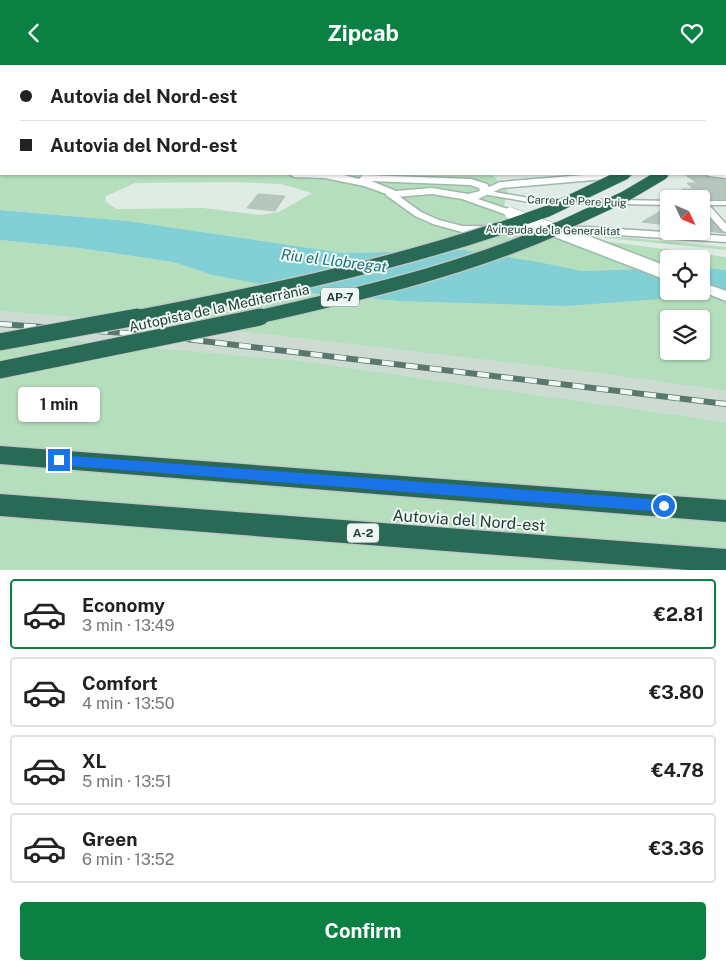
<!DOCTYPE html>
<meta charset="utf-8">
<style>
body{margin:0;font-family:"Public Sans",sans-serif;background:#f2f2f2;color:#222;height:100vh;display:flex;flex-direction:column;font-size:19px;white-space:nowrap}
*{box-sizing:border-box;margin:0}
p{font-size:16px;color:#767676}
.icon{flex:none;width:28px;height:28px;fill:none;stroke:currentColor;stroke-width:2;stroke-linecap:round;stroke-linejoin:round}
.map{position:relative;height:505px;overflow:hidden}
.details{display:flex;flex-direction:column;background:#fff;flex:1}
.details>*{flex:none}
.guide{position:absolute;left:0px;top:0px;width:726px;height:110px;box-shadow:0 1px 4px #0004;display:grid;align-content:center;height:110px;padding:0 20px;background:#fff}
.needle{width:32px;rotate:134deg}
.controls{position:absolute;left:660px;top:125px;display:grid;gap:10px}
.controls a{display:grid;place-items:center;width:50px;height:50px;border-radius:5px;background:#fff;box-shadow:0 1px 4px #0004;font-size:25px}
.end{position:absolute;width:22px;height:22px;margin:-11px;border:6px solid #1a73e8;background:#fff;box-shadow:0 0 0 2px #fff}
.from{border-radius:50%}
.bubble{position:absolute;height:35px;border-radius:5px;background:#fff;box-shadow:0 1px 4px #0004;font-size:16px;font-weight:700;line-height:35px;text-align:center}
.guide b{display:flex;align-items:center;gap:18px;height:48px;font-size:19px}
.guide b+b{border-top:1px solid #e0e0e0}
.guide i{width:12px;height:12px;background:#222}
ul{padding:9px 0 0;list-style:none}
li{display:flex;align-items:center;gap:15px;height:70px;margin:0 10px 8px;padding:0 10px;border:2px solid #e0e0e0;border-radius:5px}
li div{flex:1}
li b{display:block;font-size:19px}
li em{font-style:normal;font-weight:700}
li.on{border-color:#0b8043}
li>.icon{width:45px;height:45px;stroke-width:1.5}
.primary-button{display:flex;gap:10px;margin-top:auto;padding:10px 20px}
.primary-button a{flex:1;height:58px;border-radius:5px;background:#0b8043;color:#fff;font-size:20px;font-weight:700;line-height:58px;text-align:center}
header{display:flex;justify-content:space-between;align-items:center;height:65px;padding:0 20px;background:#0b8043;color:#fff;font-size:22px;font-weight:700}
.map>svg:first-child{display:block}
</style>
<header><svg class="icon" aria-label="back" viewBox="0 0 24 24"><path d="M15 5l-7 7 7 7"/></svg>Zipcab<svg class="icon" aria-label="heart" viewBox="0 0 24 24"><path d="M12 20l-8-8c-3-5 5-10 8-4 3-6 11-1 8 4z"/></svg></header>
<div class="map">
<svg width="726" height="505" viewBox="0 0 726 505">
<rect width="100%" height="100%" fill="#dfebe4"/>
<path fill="#cddbd3" d="M0,246L256,268L590,307L726,326V357L302,296L0,269Z"/>
<g fill="#b5debd" fill-rule="evenodd">
<path d="M0,0H726L725,63V1H1V109H492L508,127L503,144L526,159L534,167L726,192V205L701,202V194H669V203L581,206L539,197L465,185L343,188L128,156L0,145ZM235,117L281,119L312,128L279,147L261,150L203,143L116,144L105,136L106,131L135,118Z"/>
<path d="M600,170L726,182V185L607,173Z"/>
<path d="M0,175L79,183L173,197L212,210L308,228L399,236L726,231V326L590,307L256,268L0,246ZM669,254H701V286H669Z"/>
<path d="M0,269L302,296L726,357V505H0Z"/>
</g>
<path fill="#82cfd5" d="M0,145L128,156L343,188L465,185L539,197L582,206L669,203V226H701V202L726,205V231H702L565,241L399,236L308,228L212,210L173,197L79,183L0,175Z"/>
<g fill="#b4c6bd" stroke="#b1c5bb">
<path d="M684,109H704L709,113L726,115V134H695L682,124H693L687,118H697Z"/>
<path d="M258,129L285,131L275,146L247,143Z"/>
<path d="M669,142V160L642,157L659,147Z"/>
<path d="M701,145L722,167L723,168L701,165Z"/>
</g>
<g fill="none" stroke-linecap="round" stroke-linejoin="round">
<g stroke="#a2b3ab" stroke-width="3">
<g id="street">
<path d="M706,109H726V113L709,111Z"/>
<path d="M483,125L529,133L669,136V140L529,137L483,129Z"/>
<path d="M386,126H392L421,147L439,155L462,161L587,162L726,171V177L587,168L462,167L433,159L415,151L386,130Z"/>
<path d="M701,136H726V140H709L726,159V167L723,166L701,142Z"/>
</g>
</g>
<g stroke="#9db8ac" stroke-width="3">
<g id="secondary">
<rect x="725" y="88" width="1" height="6"/>
<rect x="0" y="90" width="1" height="6"/>
<path d="M289,109H340L359,114L363,110L471,114L487,119L489,122L500,117L596,109H632L627,112L502,123L478,134L514,146L516,148L510,151L462,134L432,129L395,132L364,121L325,113L294,112ZM371,116L470,120L479,123L480,126L468,129L432,123L396,126Z"/>
<path d="M701,217L726,226V236L701,226Z"/>
</g>
</g>
<g stroke="#c0c8c6" stroke-width="3">
<g id="highway">
<rect x="698" y="0" width="6" height="1"/>
<rect x="713" y="0" width="6" height="1"/>
<path d="M0,381L726,435V457L0,399Z"/>
<path d="M0,429L726,484V505H688L0,451Z"/>
</g>
</g>
<use href="#street" fill="#fff" fill-rule="evenodd"/>
<use href="#secondary" fill="#fff" fill-rule="evenodd"/>
<use href="#highway" fill="#296a57" fill-rule="evenodd"/>
<g stroke="#59786d" stroke-width="6">
<path id="rail" d="M0,259L153,270L726,339"/>
</g>
<use href="#rail" stroke="#eff8f3" stroke-width="4.5" stroke-dasharray="12" stroke-linecap="butt"/>
<g stroke="#9db8ac" stroke-width="12" stroke-linecap="butt">
<path id="secondary-bridge-far1" d="M510,148L556,165"/>
</g>
<g stroke="#9db8ac" stroke-width="16" stroke-linecap="butt">
<path id="secondary-bridge" d="M552,164L669,209"/>
</g>
<g stroke="#c0c8c6" stroke-width="12" stroke-linecap="butt">
<g id="highway-bridge-far2">
<path d="M494,165L548,146L625,109"/>
<path d="M553,165L624,132L663,109"/>
</g>
</g>
<g stroke="#c0c8c6" stroke-width="16" stroke-linecap="butt">
<g id="highway-bridge-far1">
<path d="M130,253C254,229 378,204 498,164"/>
<path d="M254,253C356,230 460,206 556,164"/>
</g>
</g>
<g stroke="#c0c8c6" stroke-width="19" stroke-linecap="butt">
<g id="highway-bridge">
<path d="M0,277L137,252"/>
<path d="M0,305L260,252"/>
</g>
</g>
<use href="#secondary-bridge-far1" stroke="#fff" stroke-width="11"/>
<use href="#secondary-bridge" stroke="#fff" stroke-width="13"/>
<use href="#highway-bridge-far2" stroke="#296a57" stroke-width="11"/>
<use href="#highway-bridge-far1" stroke="#296a57" stroke-width="13"/>
<use href="#highway-bridge" stroke="#296a57" stroke-width="17"/>
</g>
<path fill="#1a73e8" d="M59,390L664,435L670,441L664,447L59,400L53,395Z"/>
<g text-anchor="middle" stroke-width="4" stroke-linejoin="round" paint-order="stroke">
<g font-size="11" fill="#1f3c32" stroke="#eff8f3">
<text transform="translate(577 136) rotate(2)" y="4">Carrer de Pere Puig</text>
<text transform="translate(553 165) rotate(1)" y="4">Avinguda de la Generalitat</text>
</g>
<g fill="#eff8f3" stroke="#5d746c" stroke-width="1">
<rect x="321" y="222.5" width="38" height="19" rx="4"/>
<rect x="347" y="458.5" width="32" height="19" rx="4"/>
</g>
<g font-size="12" font-weight="bold" fill="#1f3c32">
<text x="340" y="236">AP-7</text>
<text x="363" y="472">A-2</text>
</g>
<g font-size="14" fill="#1f3c32" stroke="#eff8f3">
<text transform="translate(219 243) rotate(-12)" y="5">Autopista de la Mediterrània</text>
</g>
<g font-size="15" font-style="italic" fill="#15737c" stroke="#eff8f3">
<text transform="translate(334 196) rotate(7)" y="5">Riu el Llobregat</text>
</g>
<g font-size="16" fill="#1f3c32" stroke="#eff8f3">
<text transform="translate(469 455) rotate(4)" y="6">Autovia del Nord-est</text>
</g>
</g>
</svg>
<div class="controls">
<a><svg class="needle" viewBox="-14 -14 28 28"><path d="M0-13l5 13h-10z" fill="#e53935"/><path d="M0 13l5-13h-10z" fill="#767676"/></svg></a>
<a><svg class="icon" aria-label="locate" viewBox="0 0 24 24"><circle cx="12" cy="12" r="6"/><path d="M12 2v4M12 18v4M2 12h4M18 12h4"/></svg></a>
<a><svg class="icon" aria-label="layers" viewBox="0 0 24 24"><path d="M12 4l9 5-9 5-9-5zM3 14l9 5 9-5"/></svg></a>
</div>
<i class="end from" style="left:664px;top:441px"></i>
<i class="end" style="left:59px;top:395px"></i>
<div class="bubble" style="left:18px;top:322px;width:82px">1 min</div>
<div class="guide">
<b><i class="from"></i>Autovia del Nord-est</b>
<b><i></i>Autovia del Nord-est</b>
</div>
</div>
<section class="details">
<ul>
<li class="on"><svg class="icon" aria-label="car" viewBox="0 0 24 24"><path d="M5 17H2v-5l4-1 3-4h7l3 4 3 1v5h-3M9 17h6M6 11h13"/><circle cx="7" cy="17" r="2"/><circle cx="17" cy="17" r="2"/></svg><div><b>Economy</b><p>3 min · 13:49</p></div><em>€2.81</em></li>
<li><svg class="icon" aria-label="car" viewBox="0 0 24 24"><path d="M5 17H2v-5l4-1 3-4h7l3 4 3 1v5h-3M9 17h6M6 11h13"/><circle cx="7" cy="17" r="2"/><circle cx="17" cy="17" r="2"/></svg><div><b>Comfort</b><p>4 min · 13:50</p></div><em>€3.80</em></li>
<li><svg class="icon" aria-label="car" viewBox="0 0 24 24"><path d="M5 17H2v-5l4-1 3-4h7l3 4 3 1v5h-3M9 17h6M6 11h13"/><circle cx="7" cy="17" r="2"/><circle cx="17" cy="17" r="2"/></svg><div><b>XL</b><p>5 min · 13:51</p></div><em>€4.78</em></li>
<li><svg class="icon" aria-label="car" viewBox="0 0 24 24"><path d="M5 17H2v-5l4-1 3-4h7l3 4 3 1v5h-3M9 17h6M6 11h13"/><circle cx="7" cy="17" r="2"/><circle cx="17" cy="17" r="2"/></svg><div><b>Green</b><p>6 min · 13:52</p></div><em>€3.36</em></li>
</ul>
<div class="primary-button"><a>Confirm</a></div>
</section>
